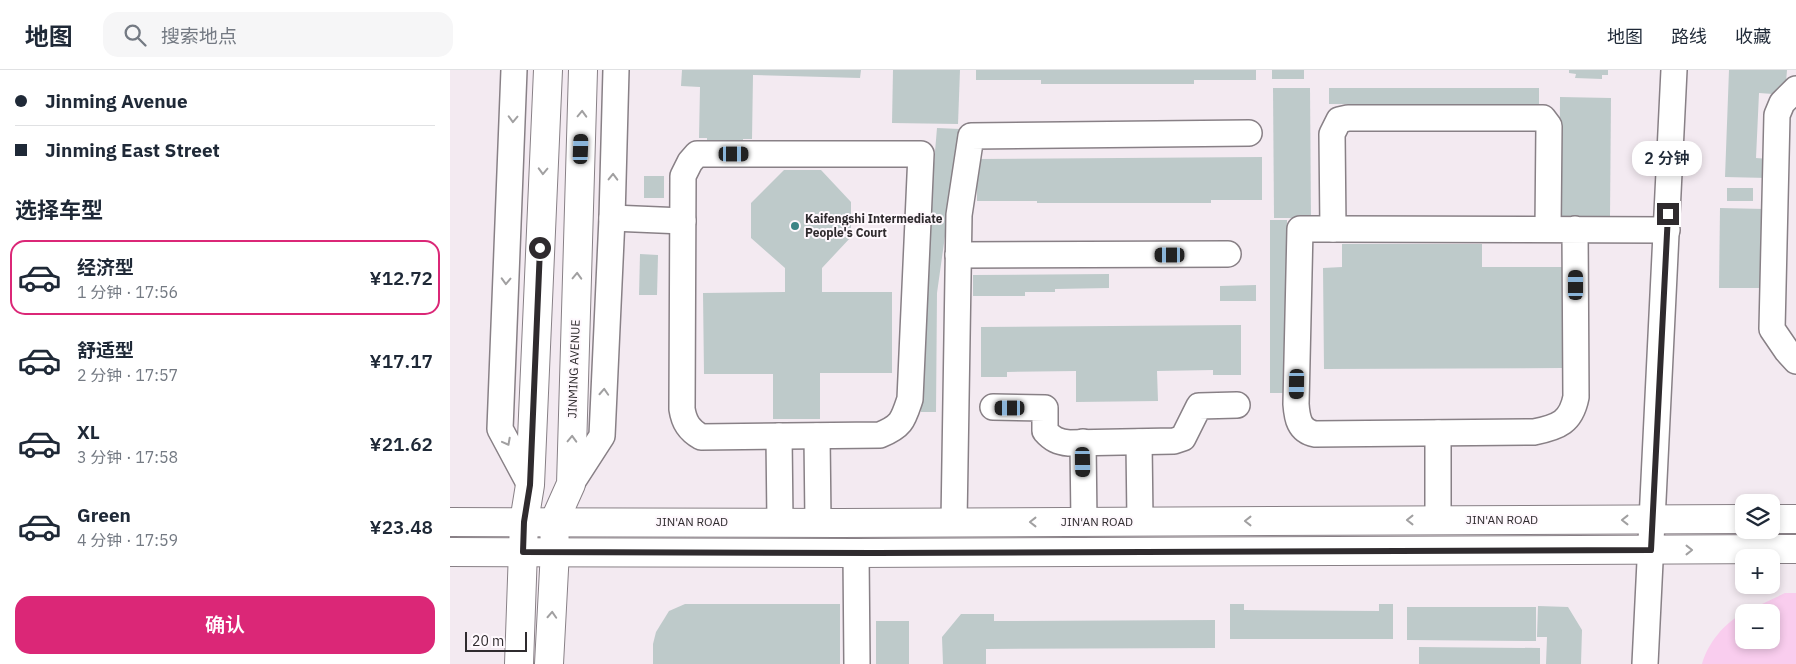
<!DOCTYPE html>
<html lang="zh">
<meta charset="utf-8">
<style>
body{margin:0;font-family:"IBM Plex Sans","Noto Sans SC",sans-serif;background:#f6f6f7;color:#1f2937;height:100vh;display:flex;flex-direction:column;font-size:19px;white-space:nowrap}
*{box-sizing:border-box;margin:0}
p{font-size:16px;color:#747a83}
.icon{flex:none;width:28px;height:28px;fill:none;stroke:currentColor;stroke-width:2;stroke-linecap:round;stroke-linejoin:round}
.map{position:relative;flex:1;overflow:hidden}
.details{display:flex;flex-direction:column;background:#fff;width:450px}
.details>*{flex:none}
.guide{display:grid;align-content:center;height:110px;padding:0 15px;background:#fff}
.controls{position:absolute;left:1285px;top:424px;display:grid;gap:10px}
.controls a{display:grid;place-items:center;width:45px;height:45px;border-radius:10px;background:#fff;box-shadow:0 2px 8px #0003;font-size:25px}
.scale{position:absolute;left:15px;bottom:12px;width:62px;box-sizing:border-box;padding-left:5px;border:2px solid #2f2b2e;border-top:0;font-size:14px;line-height:18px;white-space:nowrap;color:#2f2b2e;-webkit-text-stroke:4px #fef8fd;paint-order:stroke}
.end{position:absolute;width:22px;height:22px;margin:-11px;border:6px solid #2f2b2e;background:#fff;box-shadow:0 0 0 2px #fff}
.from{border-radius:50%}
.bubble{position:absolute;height:35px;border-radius:15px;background:#fff;box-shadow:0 2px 8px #0003;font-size:16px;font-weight:600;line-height:35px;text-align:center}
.car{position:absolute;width:15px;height:30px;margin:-15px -8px;border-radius:6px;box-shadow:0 0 4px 1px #0007;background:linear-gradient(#222 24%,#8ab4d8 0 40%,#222 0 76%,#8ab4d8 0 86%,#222 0)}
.guide b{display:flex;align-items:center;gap:18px;height:48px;font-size:19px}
.guide b+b{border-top:1px solid #e0e1e3}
.guide i{width:12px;height:12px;background:#1f2937}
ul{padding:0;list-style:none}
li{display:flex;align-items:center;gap:15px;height:75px;margin:0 10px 8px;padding:0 5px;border:2px solid transparent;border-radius:15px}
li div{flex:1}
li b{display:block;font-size:19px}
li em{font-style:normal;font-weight:600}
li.current{border-color:#db2777}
li>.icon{width:45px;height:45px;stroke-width:1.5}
h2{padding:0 15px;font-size:22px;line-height:60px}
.primary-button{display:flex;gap:10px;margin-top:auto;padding:10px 15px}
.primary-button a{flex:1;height:58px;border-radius:15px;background:#db2777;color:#fff;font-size:20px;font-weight:600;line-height:58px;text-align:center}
header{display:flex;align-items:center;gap:30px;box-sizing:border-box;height:70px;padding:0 25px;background:#fff;border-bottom:1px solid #e0e1e3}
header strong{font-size:24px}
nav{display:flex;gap:28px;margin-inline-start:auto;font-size:18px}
.search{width:350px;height:45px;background:#f6f6f7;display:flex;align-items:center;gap:12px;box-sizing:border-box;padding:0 18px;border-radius:15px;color:#747a83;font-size:19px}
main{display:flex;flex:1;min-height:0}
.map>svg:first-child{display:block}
</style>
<header>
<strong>地图</strong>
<div class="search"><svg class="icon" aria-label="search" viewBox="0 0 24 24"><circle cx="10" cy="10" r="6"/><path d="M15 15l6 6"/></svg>搜索地点</div>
<nav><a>地图</a><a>路线</a><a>收藏</a></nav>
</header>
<main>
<section class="details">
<div class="guide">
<b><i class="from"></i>Jinming Avenue</b>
<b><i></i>Jinming East Street</b>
</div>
<h2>选择车型</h2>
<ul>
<li class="current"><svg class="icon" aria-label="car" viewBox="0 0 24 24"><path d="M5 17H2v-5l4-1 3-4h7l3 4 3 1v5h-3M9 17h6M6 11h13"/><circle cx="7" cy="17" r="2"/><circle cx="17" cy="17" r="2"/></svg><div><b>经济型</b><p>1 分钟 · 17:56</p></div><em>¥12.72</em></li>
<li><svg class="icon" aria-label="car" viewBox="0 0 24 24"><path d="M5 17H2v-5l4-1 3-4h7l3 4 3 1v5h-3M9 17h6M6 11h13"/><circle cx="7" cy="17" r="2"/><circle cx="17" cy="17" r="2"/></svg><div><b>舒适型</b><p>2 分钟 · 17:57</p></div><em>¥17.17</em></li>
<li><svg class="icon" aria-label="car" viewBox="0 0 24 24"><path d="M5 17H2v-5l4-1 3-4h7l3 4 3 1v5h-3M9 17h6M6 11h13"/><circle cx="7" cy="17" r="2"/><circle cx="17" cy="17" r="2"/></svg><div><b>XL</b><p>3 分钟 · 17:58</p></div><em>¥21.62</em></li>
<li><svg class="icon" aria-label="car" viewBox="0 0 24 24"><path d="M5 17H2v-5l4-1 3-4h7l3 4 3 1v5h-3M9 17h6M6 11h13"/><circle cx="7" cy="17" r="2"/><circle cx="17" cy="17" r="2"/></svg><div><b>Green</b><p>4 分钟 · 17:59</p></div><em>¥23.48</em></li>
</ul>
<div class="primary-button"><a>确认</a></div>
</section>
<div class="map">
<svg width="1346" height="594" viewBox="0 0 1346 594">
<rect width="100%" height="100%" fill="#f3eaf1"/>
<path fill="#f9cdee" d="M1335,523H1346V594H1252C1258,573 1274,553 1294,543V570H1321V542H1295Z"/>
<g fill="#becaca">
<path d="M232,0H411L410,8L303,5L302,69H293V77L257,76V68H249L250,17L231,16Z"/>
<path d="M443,0H510L508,54L442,53Z"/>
<path d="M526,0H806V10H744V14H591V10H526Z"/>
<rect x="822" y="0" width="32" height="9"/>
<path d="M1119,0H1158V5H1152V9L1125,8L1126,4L1119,3Z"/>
<path d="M1279,0H1337L1335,25L1309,23L1306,88L1319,89L1318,108L1275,107Z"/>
<path d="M823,18H860L861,148H824Z"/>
<path d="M879,18H1089V35L879,34Z"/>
<path d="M1110,27L1161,28L1160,146H1109Z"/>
<path d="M487,58L510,59L487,223L486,342H471L472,236Z"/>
<path d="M812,87V130H761V133H587V131H527V89Z"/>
<path d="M334,100H371L401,132V167L372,198V222H442V303H370V349H323V304H254L253,223L335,222V198L301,168V133Z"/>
<rect x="194" y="106" width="20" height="22"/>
<rect x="1277" y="118" width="26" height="13"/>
<path d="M1270,138L1315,139V218H1269Z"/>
<path d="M820,150H837L836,323H820Z"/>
<path d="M892,174H1032V197H1112V298L874,299L873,198L892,197Z"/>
<path d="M190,184L208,185L207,225H189Z"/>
<path d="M659,204V218L605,219V222H575V226H523V205Z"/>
<path d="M806,215V231H770V216Z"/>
<path d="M791,255V305H763V300L707,301L708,331L626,332V301L557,302V307H531V257Z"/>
<path d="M235,534H390V594H203V574L206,562L219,541Z"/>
<path d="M780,534H794V540L929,541V534H943V569H780Z"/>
<path d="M1088,536L1118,537L1132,560L1131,594H1096L1097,567H1087Z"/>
<path d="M957,537H1086V571L957,570Z"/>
<path d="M511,544H544V551L765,550V578L536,579V594H493L492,567Z"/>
<rect x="426" y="551" width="33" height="43"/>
<path d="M969,577L1090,578V594H969Z"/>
</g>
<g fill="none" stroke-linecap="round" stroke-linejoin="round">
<g stroke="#888086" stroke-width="28">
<g id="minor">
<path d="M64,0L50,359L80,415"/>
<path d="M1346,19L1332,33L1327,45L1322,259L1337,281L1346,291"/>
<path d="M247,84H471L460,329C453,350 452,356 430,365L251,367C239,360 234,352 232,339L233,106L240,92Z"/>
<path d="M162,148L233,151"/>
<path d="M883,159L882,64L889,50L898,48H1093L1099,56L1098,159"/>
<path d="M1125,159L1126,327C1121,352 1109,357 1084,362L865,364C849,361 847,348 846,334L850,159H883L1217,160"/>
<path d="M508,185L778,184"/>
<path d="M543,337L595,338V361C602,369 608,372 619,373L724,371L733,368L749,336L787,335"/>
<path d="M329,366L330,452"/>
<path d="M367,366L368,452"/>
<path d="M633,372L634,452"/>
<path d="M689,372L690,451"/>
<path d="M121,414L152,366L162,148L166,0"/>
<path d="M988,450V363"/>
<path d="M504,452L509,145L521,66L799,63"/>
<path d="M406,483L407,594"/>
<path d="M1195,594L1224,0"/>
</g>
</g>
<g stroke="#888086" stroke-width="30">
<g id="major">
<path d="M1321,449H1346"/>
<path d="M0,452L390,453L1294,449"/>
<path d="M0,482L406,483L1346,479"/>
<path d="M69,594L74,452L80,415L98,0"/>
<path d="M99,594L105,481L104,452L121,414L133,0"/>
</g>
</g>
<use href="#minor" stroke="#fff" stroke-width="25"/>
<use href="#major" stroke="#fff" stroke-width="28"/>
</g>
<defs><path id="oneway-chevron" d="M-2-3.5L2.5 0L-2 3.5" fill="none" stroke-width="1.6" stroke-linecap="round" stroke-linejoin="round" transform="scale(1.25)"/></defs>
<g stroke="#a1a0a1">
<use href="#oneway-chevron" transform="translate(132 44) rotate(-88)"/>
<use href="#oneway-chevron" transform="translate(63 49) rotate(92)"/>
<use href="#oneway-chevron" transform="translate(93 101) rotate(92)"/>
<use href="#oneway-chevron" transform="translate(163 107) rotate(-89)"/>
<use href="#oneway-chevron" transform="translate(127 206) rotate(-88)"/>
<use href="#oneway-chevron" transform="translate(56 211) rotate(92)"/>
<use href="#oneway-chevron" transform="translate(154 322) rotate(-87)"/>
<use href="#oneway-chevron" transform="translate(122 369) rotate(-88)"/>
<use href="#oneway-chevron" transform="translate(57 372) rotate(62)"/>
<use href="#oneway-chevron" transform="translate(960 450) rotate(180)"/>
<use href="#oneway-chevron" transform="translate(1175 450) rotate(180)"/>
<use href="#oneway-chevron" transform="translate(798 451) rotate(180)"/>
<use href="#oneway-chevron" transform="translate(583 452) rotate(180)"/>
<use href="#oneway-chevron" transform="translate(1239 480)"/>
<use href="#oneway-chevron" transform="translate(102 545) rotate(-87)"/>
</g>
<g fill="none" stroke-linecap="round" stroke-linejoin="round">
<path stroke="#2f2b2e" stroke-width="6" d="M90,178L80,415L74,452L73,482L426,483L1201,480L1218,144"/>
</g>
<circle fill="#3b8485" stroke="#fef8fd" stroke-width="2" cx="345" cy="156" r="5"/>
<g text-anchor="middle" stroke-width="4" stroke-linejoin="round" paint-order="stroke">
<g font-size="12" font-weight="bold" fill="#2f2b2e" stroke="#fef8fd" text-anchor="start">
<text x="355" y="153">Kaifengshi Intermediate<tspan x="355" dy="14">People's Court</tspan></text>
</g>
<g font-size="12" fill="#2f2b2e" stroke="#fef8fd">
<text transform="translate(124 299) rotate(-88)" y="4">JINMING AVENUE</text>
<text x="1052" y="454">JIN'AN ROAD</text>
<text x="242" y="456">JIN'AN ROAD</text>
<text x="647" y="456">JIN'AN ROAD</text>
</g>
</g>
</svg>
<div class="controls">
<a><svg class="icon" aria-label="layers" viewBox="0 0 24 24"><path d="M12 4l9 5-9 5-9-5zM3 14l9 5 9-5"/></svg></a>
<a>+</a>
<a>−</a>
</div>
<div class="scale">20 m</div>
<i class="end from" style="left:90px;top:178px"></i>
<i class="end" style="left:1218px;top:144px"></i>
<div class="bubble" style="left:1182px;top:71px;width:70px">2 分钟</div>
<i class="car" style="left:131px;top:79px;rotate:2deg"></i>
<i class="car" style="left:284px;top:84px;rotate:90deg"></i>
<i class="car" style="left:720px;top:185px;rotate:270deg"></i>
<i class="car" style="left:1126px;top:215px;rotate:0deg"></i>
<i class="car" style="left:847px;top:314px;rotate:181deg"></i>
<i class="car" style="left:560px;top:338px;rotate:270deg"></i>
<i class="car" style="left:633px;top:392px;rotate:179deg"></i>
</div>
</main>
